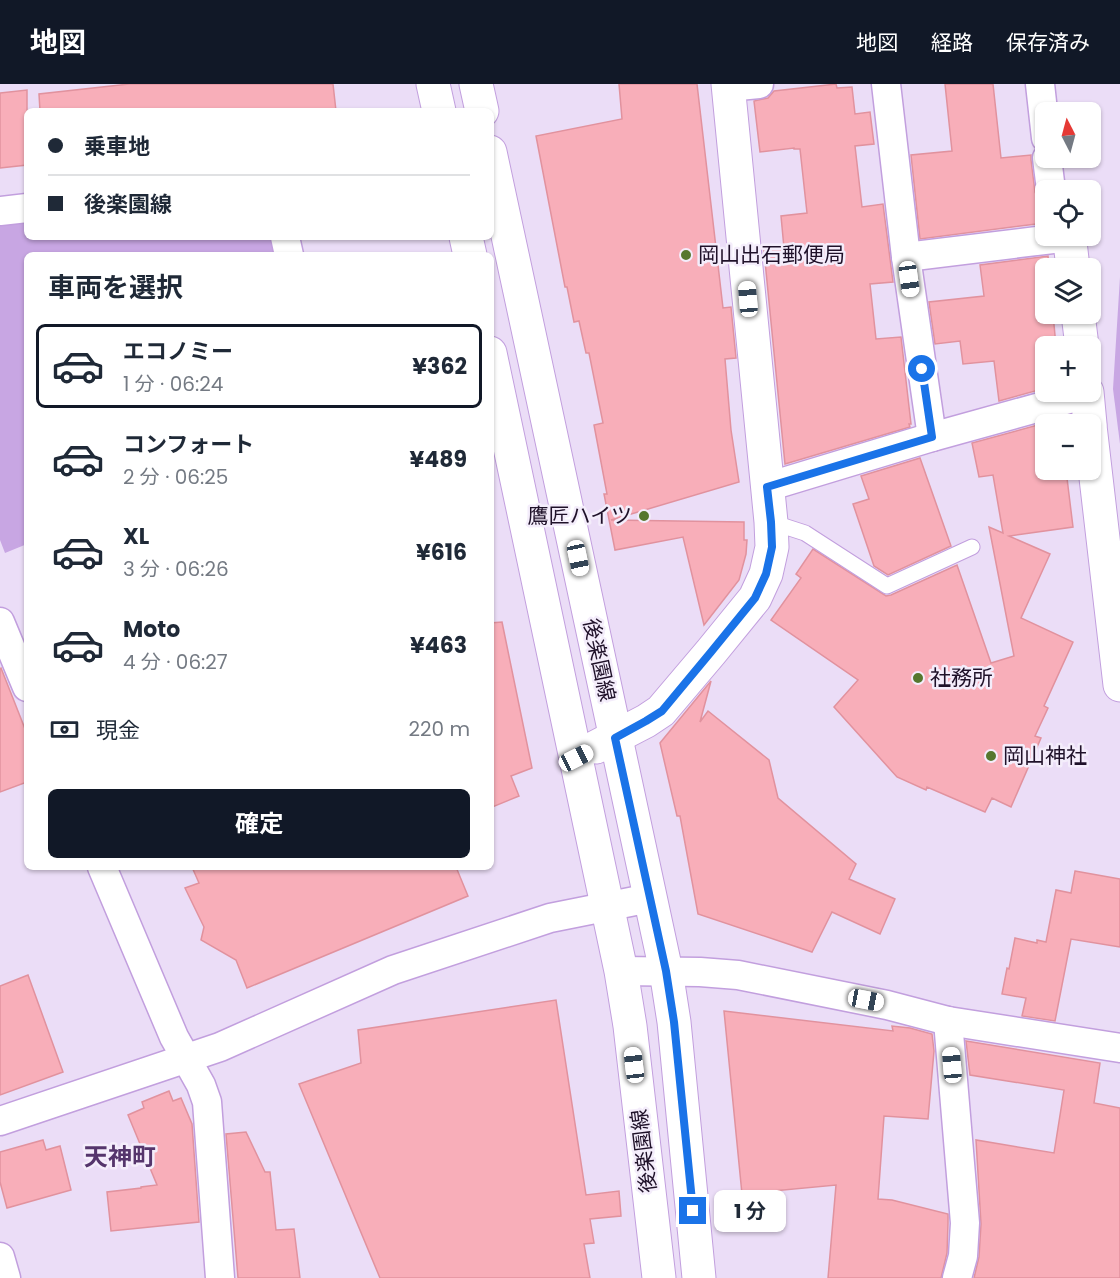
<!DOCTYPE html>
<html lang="ja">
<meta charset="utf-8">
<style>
body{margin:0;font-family:Poppins,"Noto Sans JP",sans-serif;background:#f2f2f3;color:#1f2937;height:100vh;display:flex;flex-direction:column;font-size:22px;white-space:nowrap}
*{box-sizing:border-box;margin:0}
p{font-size:20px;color:#747a83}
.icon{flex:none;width:33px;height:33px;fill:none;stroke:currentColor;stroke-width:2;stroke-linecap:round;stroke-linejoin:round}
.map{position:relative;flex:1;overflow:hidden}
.panel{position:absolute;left:24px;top:168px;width:470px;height:618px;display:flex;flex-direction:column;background:#fff;border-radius:9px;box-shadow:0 2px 4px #0004}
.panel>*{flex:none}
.hud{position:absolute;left:24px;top:24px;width:470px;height:132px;border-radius:9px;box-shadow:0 2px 4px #0004;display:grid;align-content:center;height:132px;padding:0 24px;background:#fff}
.needle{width:39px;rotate:354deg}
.buttons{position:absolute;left:1035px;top:18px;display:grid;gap:12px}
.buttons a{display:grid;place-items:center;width:66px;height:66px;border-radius:9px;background:#fff;box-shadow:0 2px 4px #0004;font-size:30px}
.end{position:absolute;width:27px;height:27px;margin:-14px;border:8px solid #1a73e8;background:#fff;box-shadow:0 0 0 3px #fff}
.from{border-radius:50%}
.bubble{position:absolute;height:42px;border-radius:9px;background:#fff;box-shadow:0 2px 4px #0004;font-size:20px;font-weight:700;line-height:42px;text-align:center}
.car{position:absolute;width:18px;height:36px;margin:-18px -9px;border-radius:8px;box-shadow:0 0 4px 2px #0007;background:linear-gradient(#fff 24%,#345 0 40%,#fff 0 76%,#345 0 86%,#fff 0)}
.hud b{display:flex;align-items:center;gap:21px;height:57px;font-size:22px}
.hud b+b{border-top:2px solid #e0e1e3}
.hud i{width:15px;height:15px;background:#1f2937}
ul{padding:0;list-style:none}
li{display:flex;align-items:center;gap:18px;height:84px;margin:0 12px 9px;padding:0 12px;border:3px solid transparent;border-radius:9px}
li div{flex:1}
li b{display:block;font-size:22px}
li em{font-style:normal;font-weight:700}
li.on{border-color:#111827}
li>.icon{width:54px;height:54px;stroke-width:1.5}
h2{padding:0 24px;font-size:27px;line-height:72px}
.pay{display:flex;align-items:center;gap:15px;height:66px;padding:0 24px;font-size:22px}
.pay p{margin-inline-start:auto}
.button{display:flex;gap:12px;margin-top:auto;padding:12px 24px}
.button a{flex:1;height:69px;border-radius:9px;background:#111827;color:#fff;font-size:24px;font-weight:700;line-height:69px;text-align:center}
header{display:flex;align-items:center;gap:36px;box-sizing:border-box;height:84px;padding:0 30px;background:#111827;color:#fff}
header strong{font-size:28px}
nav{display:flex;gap:33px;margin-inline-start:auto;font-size:21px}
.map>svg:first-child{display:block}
</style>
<header>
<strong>地図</strong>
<nav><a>地図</a><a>経路</a><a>保存済み</a></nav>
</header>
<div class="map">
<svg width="1120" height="1194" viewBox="0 0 1120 1194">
<rect width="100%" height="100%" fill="#ebddf7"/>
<g fill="#c8a6e3">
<path d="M27,132V153H278L281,171H27V460L5,469L0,456V135Z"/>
<path d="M1120,193V360L1113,305Z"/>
</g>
<g fill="#f8aeb9" stroke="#e1929e" stroke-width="1.5">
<path d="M129,0H333L336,27H40L39,10Z"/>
<path d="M619,0H697L723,224L731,223L736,274L725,275L731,346L739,398L611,436L744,438V456H747L746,470L739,496L704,541L683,453L615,466L604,410H607L594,341L603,339L589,269H586L579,237L574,238L567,203H565L536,52L622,35Z"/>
<path d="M836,0L837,4L852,3L855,30L870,28L874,60L855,62L862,123L883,120L893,198L870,200L876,255L901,253L911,340H909L910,343L785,380L764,167L784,164L781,132L807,129L800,65H794V64L760,68L754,17L768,14L774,7Z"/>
<path d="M945,0H993L1001,74L1031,71V76L1035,108L1038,115L1042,119L1044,139L920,155L911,71L952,67Z"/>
<path d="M27,6V81L0,84V9Z"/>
<path d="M1048,172L1049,184H1046V230H1053L1056,262H1046V304L999,317L994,277L963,280L960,257L935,260L929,218L984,212L980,181Z"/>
<path d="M1056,336L1057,340H1046V386H1066L1073,443L1009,452L1050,470L1021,534L1073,558L1044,622L1048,624L1035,652L1041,654L1011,723L992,714L985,728L927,703L926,706L897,693L834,623L858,596L771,536L801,494L796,490L813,465L886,512L891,511L957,481L991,579L1014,572L989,443L1003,449L993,391L979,393L972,359Z"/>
<path d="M920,374L951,462L888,491L874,482L853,420L869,415L861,392Z"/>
<path d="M502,538L532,684L511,692L519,712L490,724V539Z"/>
<path d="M1,584L27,650V698L0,708V585Z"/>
<path d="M711,597L700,638L708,627L769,676L778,714L856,780L849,795L895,815L880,850L832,828L812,868L698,830L680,732H677L660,659Z"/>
<path d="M192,783H456L468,812L247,904L236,876L201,856L204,843L185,804L199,799Z"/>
<path d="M1075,787L1120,795V863L1071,855L1055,937L1022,932L1026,914L1002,910L1007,884L1009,885L1015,854L1037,859V856L1046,858L1056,806L1071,809Z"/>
<path d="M28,891L63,988L0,1011V902Z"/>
<path d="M556,916L586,1111L619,1107L621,1132L590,1135L594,1159L584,1160L590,1194H380L299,1000L361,979L358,946Z"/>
<path d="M724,927L893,947L892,942L910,944L932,950L934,967L928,1035L884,1032L878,1115L892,1116L948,1130V1139L947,1169L941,1194H828L836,1101L742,1110Z"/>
<path d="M966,957L1100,979L1094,1019L1120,1024V1194H974L979,1173L981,1140L976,1056L1054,1069L1064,1006L970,991Z"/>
<path d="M169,1007L173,1017L181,1014L192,1040L199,1138L111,1147L107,1108L141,1104V1103L157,1101L128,1031L144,1024L142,1018Z"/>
<path d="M246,1048L265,1088H270L276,1146L294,1145L300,1194H238L226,1050Z"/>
<path d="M43,1056L46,1066L60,1062L71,1106L7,1124L0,1098V1068Z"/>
</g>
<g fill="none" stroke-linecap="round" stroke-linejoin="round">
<g stroke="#c29fde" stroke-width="17">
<path id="lane" d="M771,438L805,449L887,502L972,463"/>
</g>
<g stroke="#c29fde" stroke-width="31">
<g id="street">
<path d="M886,0L906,173L932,353"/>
<path d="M1040,0L1046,54"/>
<path d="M728,3L759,0"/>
<path d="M1047,74L1051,106"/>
<path d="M0,127L27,124"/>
<path d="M285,153L289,171"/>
<path d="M906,173L1061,154"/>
<path d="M767,403L932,353L1087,310"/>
<path d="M0,538L27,603"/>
<path d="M102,783L174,953L201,1001L207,1018L220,1194"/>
<path d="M621,887L700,888L738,891L887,921L948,937L1120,964"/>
<path d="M948,937L965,1139L963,1172L957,1194"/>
<path d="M0,1037L220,963L393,886L550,834L650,814"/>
<path d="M0,1173L6,1194"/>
</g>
</g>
<g stroke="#c29fde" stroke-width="35">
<g id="secondary">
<path d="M433,0L439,27"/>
<path d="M476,0L482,27"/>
<path d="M490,68L666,887L674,938L699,1194"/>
<path d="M466,153L470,171"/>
<path d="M1070,158L1073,184"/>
<path d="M1078,230L1082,262"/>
<path d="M490,269L621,887L630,942L659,1194"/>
<path d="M1087,308L1090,340"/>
<path d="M1090,342L1120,601"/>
<path d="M596,663L646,637L661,627L711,568L755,514L766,490L772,463L771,438L728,0"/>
</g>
</g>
<use href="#lane" stroke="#fff" stroke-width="15"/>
<use href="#street" stroke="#fff" stroke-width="28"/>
<use href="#secondary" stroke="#fff" stroke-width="33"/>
</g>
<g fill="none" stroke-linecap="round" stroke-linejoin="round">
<path stroke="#1a73e8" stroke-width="8" d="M693,1127L674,938L666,887L615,654L646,637L662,627L711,568L755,514L766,490L772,463L771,438L767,403L932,353L922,285"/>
</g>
<g fill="#56772e" stroke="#f4edfb" stroke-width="2">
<circle cx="686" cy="171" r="6"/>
<circle cx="644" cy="432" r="6"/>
<circle cx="918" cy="594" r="6"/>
<circle cx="991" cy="672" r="6"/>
</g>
<g text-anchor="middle" stroke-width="5" stroke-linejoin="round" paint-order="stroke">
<g font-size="21" fill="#1f1129" stroke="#f4edfb" text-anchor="start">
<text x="698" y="178">岡山出石郵便局</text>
<text x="632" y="439" text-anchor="end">鷹匠ハイツ</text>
<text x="930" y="601">社務所</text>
<text x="1003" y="679">岡山神社</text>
</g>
<g font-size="21" fill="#1f1129" stroke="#f4edfb">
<text transform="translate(599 576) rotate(78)" y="7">後楽園線</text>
<text transform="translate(644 1067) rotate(-97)" y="7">後楽園線</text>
</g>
<g font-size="24" font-weight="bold" fill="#55356c" stroke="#f4edfb">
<text x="120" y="1081">天神町</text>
</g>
</g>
</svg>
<div class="buttons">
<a><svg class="needle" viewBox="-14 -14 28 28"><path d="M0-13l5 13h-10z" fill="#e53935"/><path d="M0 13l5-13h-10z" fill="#747a83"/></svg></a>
<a><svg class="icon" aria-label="locate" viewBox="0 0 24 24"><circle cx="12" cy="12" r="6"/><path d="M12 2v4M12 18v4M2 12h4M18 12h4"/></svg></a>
<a><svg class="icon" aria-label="layers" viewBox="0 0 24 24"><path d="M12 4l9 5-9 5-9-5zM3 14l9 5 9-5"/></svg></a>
<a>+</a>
<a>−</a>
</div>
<i class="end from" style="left:922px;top:285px"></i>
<i class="end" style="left:693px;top:1127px"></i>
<div class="bubble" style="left:714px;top:1106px;width:72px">1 分</div>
<i class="car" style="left:909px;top:195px;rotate:172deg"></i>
<i class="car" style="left:748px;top:215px;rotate:355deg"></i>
<i class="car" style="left:578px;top:474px;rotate:168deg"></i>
<i class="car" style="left:576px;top:674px;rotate:63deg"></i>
<i class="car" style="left:866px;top:916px;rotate:101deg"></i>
<i class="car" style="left:634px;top:981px;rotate:353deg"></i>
<i class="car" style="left:952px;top:981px;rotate:355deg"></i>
<div class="hud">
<b><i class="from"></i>乗車地</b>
<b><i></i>後楽園線</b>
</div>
<section class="panel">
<h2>車両を選択</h2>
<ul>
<li class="on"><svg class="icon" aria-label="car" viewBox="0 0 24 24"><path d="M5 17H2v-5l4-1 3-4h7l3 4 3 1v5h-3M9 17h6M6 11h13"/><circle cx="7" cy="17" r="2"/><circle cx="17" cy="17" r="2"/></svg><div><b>エコノミー</b><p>1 分 · 06:24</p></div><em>¥362</em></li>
<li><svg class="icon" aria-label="car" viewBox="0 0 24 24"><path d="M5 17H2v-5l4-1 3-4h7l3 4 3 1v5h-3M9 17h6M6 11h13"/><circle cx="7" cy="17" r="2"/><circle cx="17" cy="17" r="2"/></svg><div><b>コンフォート</b><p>2 分 · 06:25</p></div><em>¥489</em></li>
<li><svg class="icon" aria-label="car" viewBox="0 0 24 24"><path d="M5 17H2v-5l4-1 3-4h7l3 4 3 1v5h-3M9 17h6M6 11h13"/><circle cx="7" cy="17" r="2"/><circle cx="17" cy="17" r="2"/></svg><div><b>XL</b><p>3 分 · 06:26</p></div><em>¥616</em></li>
<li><svg class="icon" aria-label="car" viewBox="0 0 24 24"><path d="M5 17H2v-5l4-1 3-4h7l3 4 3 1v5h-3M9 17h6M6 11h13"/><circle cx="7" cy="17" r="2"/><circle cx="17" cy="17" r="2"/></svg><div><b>Moto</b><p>4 分 · 06:27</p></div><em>¥463</em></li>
</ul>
<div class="pay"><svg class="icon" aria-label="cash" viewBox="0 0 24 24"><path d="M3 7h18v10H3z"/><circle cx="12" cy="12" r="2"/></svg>現金<p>220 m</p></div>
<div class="button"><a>確定</a></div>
</section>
</div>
